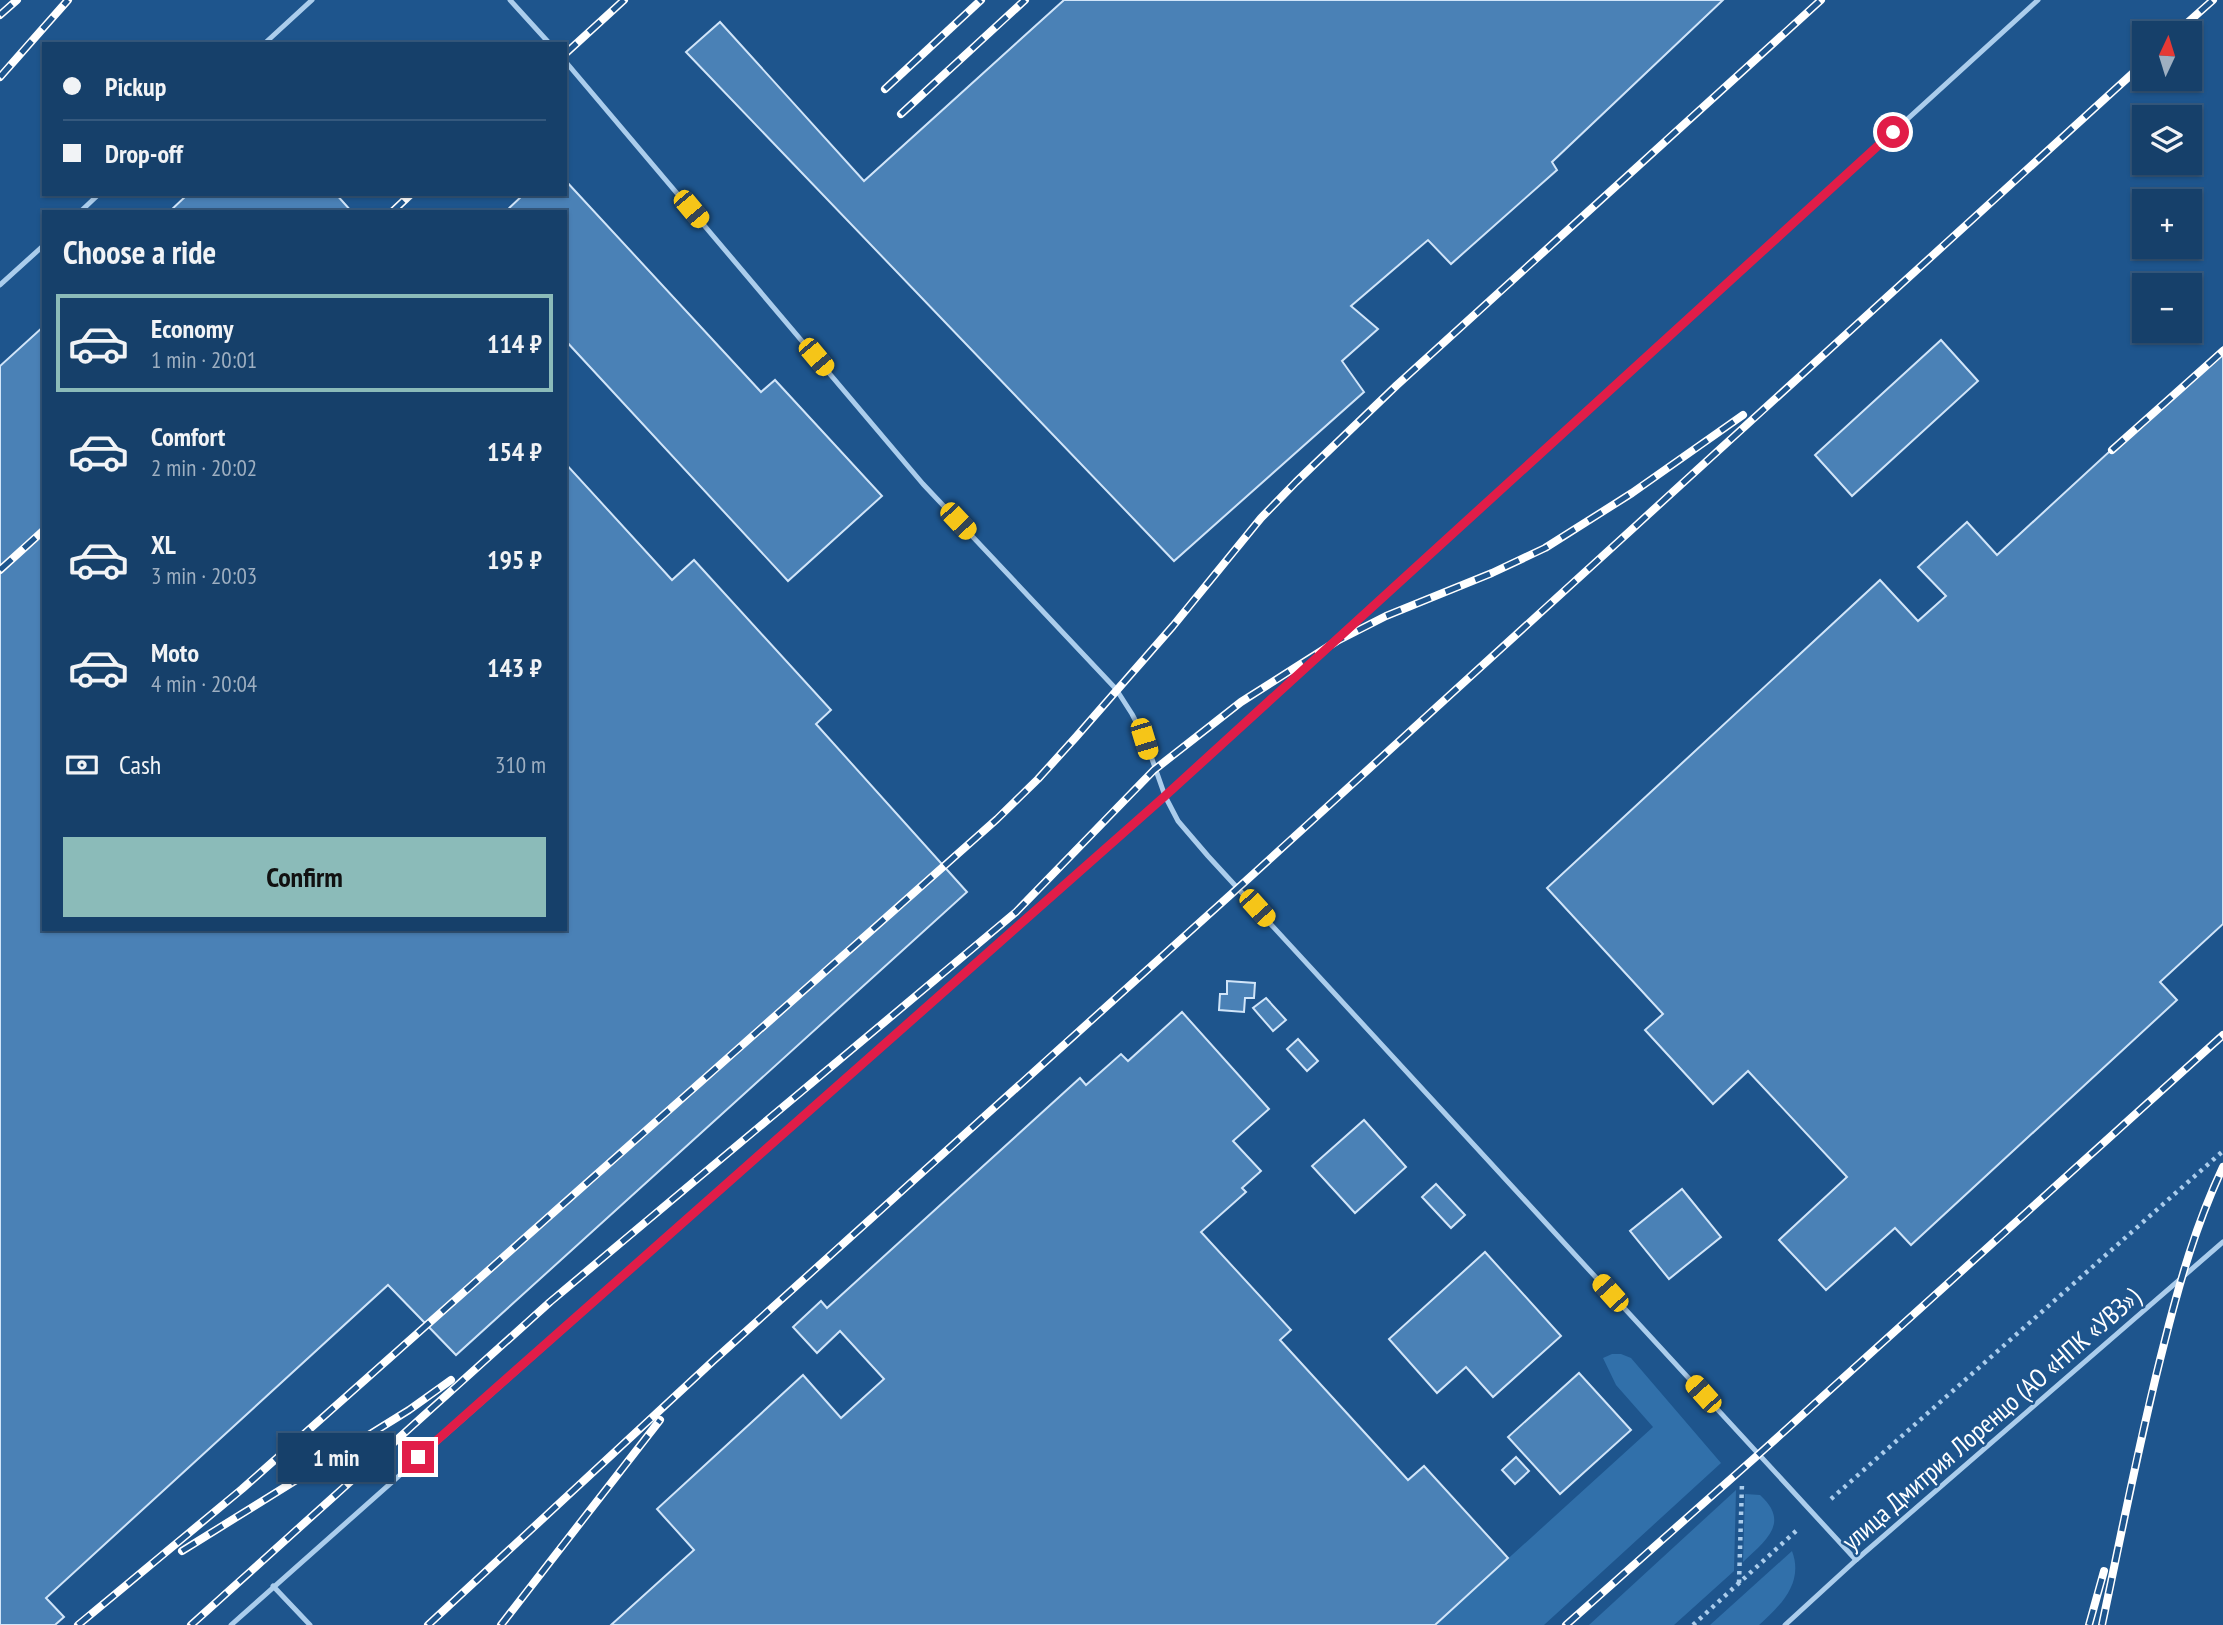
<!DOCTYPE html>
<meta charset="utf-8">
<style>
body{margin:0;font-family:"PT Sans Narrow",sans-serif;background:#1f4770;color:#f1f3f6;height:100vh;display:flex;flex-direction:column;font-size:26px;white-space:nowrap}
*{box-sizing:border-box;margin:0}
p{font-size:23px;color:#9eafc1}
.icon{flex:none;width:38px;height:38px;fill:none;stroke:currentColor;stroke-width:2;stroke-linecap:round;stroke-linejoin:round}
.map{position:relative;flex:1;overflow:hidden}
.side{position:absolute;left:42px;top:210px;width:525px;height:721px;display:flex;flex-direction:column;background:#16406a;border-radius:0px;box-shadow:0 2px 5px #0004,0 0 0 2px #35597e}
.side>*{flex:none}
.banner{position:absolute;left:42px;top:42px;width:525px;height:154px;border-radius:0px;box-shadow:0 2px 5px #0004,0 0 0 2px #35597e;display:grid;align-content:center;height:154px;padding:0 21px;background:#16406a}
.needle{width:46px;rotate:4deg}
.tools{position:absolute;left:2132px;top:21px;display:grid;gap:14px}
.tools a{display:grid;place-items:center;width:70px;height:70px;border-radius:0px;background:#16406a;box-shadow:0 2px 5px #0004,0 0 0 2px #35597e;font-size:35px}
.end{position:absolute;width:32px;height:32px;margin:-16px;border:9px solid #e11d48;background:#fff;box-shadow:0 0 0 4px #fff}
.from{border-radius:50%}
.bubble{position:absolute;height:49px;border-radius:0px;background:#16406a;box-shadow:0 2px 5px #0004,0 0 0 2px #35597e;font-size:23px;font-weight:600;line-height:49px;text-align:center}
.car{position:absolute;width:21px;height:42px;margin:-21px -10px;border-radius:9px;box-shadow:0 0 5px 2px #0007;background:linear-gradient(#f5c518 24%,#345 0 40%,#f5c518 0 76%,#345 0 86%,#f5c518 0)}
.banner b{display:flex;align-items:center;gap:24px;height:66px;font-size:26px}
.banner b+b{border-top:2px solid #35597e}
.banner i{width:18px;height:18px;background:#f1f3f6}
ul{padding:0;list-style:none}
li{display:flex;align-items:center;gap:21px;height:98px;margin:0 14px 10px;padding:0 7px;border:4px solid transparent;border-radius:0px}
li div{flex:1}
li b{display:block;font-size:26px}
li em{font-style:normal;font-weight:600}
li.on{border-color:#8bbbb9}
li>.icon{width:63px;height:63px;stroke-width:1.5}
h2{padding:0 21px;font-size:32px;line-height:84px}
.pay{display:flex;align-items:center;gap:18px;height:77px;padding:0 21px;font-size:26px}
.pay p{margin-inline-start:auto}
.cta{display:flex;gap:14px;margin-top:auto;padding:14px 21px}
.cta a{flex:1;height:80px;border-radius:0px;background:#8bbbb9;color:#111;font-size:28px;font-weight:600;line-height:80px;text-align:center}
.map>svg:first-child{display:block}
</style>
<div class="map">
<svg width="2223" height="1625" viewBox="0 0 2223 1625">
<rect width="100%" height="100%" fill="#1e558d"/>
<g fill="#3170aa">
<path d="M1612,1354H1621L1631,1358L1721,1463L1544,1625H1435L1653,1427L1616,1385L1603,1358Z"/>
<path d="M1736,1490L1734,1571L1674,1625H1589Z"/>
<path d="M1745,1494L1760,1495C1791,1523 1765,1541 1743,1562Z"/>
<path d="M1792,1551C1804,1583 1781,1605 1759,1625H1710Z"/>
</g>
<g fill="#4a81b6" stroke="#d1e5f9" stroke-width="2">
<path d="M1064,0H1723L1552,162L1557,170L1451,264L1428,240L1351,306L1378,329L1342,361L1364,392L1174,561L686,52L720,22L864,181Z"/>
<path d="M565,180L761,392L775,380L882,496L788,581L565,340V212H505L524,194H565Z"/>
<path d="M188,194H336L352,212H169Z"/>
<path d="M44,326V929H565V463L672,580L694,560L831,710L816,724L967,892L456,1355L388,1285L46,1598L64,1617L55,1625H0V366Z"/>
<path d="M1941,340L1978,381L1852,496L1815,455Z"/>
<path d="M2223,347V924L2160,982L2177,1000L1911,1245L1895,1228L1826,1290L1779,1240L1847,1177L1748,1071L1713,1104L1645,1030L1663,1014L1547,888L1880,580L1918,621L1946,596L1918,567L1967,522L1997,555Z"/>
<path d="M1227,981L1255,983L1254,998H1245L1244,1012L1219,1010L1220,994H1227Z"/>
<path d="M1266,998L1286,1020L1273,1031L1253,1008Z"/>
<path d="M1182,1012L1269,1109L1233,1141L1261,1171L1242,1188L1246,1192L1201,1232L1291,1330L1280,1340L1408,1480L1424,1466L1508,1558L1435,1625H611L694,1550L657,1509L803,1375L841,1418L884,1379L840,1331L817,1353L793,1327L821,1301L827,1308L1080,1078L1086,1085L1121,1054L1128,1061Z"/>
<path d="M1298,1039L1318,1061L1307,1071L1287,1049Z"/>
<path d="M1364,1120L1406,1167L1355,1213L1312,1166Z"/>
<path d="M1436,1184L1465,1215L1451,1228L1422,1197Z"/>
<path d="M1682,1189L1721,1237L1669,1279L1630,1231Z"/>
<path d="M1485,1252L1561,1336L1493,1397L1466,1367L1437,1393L1389,1339Z"/>
<path d="M1579,1373L1631,1430L1560,1494L1508,1437Z"/>
<path d="M1516,1457L1529,1471L1515,1484L1502,1470Z"/>
</g>
<g fill="none" stroke-linecap="round" stroke-linejoin="round">
<g stroke="#abcdec" stroke-width="4.5" stroke-dasharray="3.5 5" stroke-linecap="butt">
<path d="M1831,1499L2223,1151"/>
<path d="M1739,1583L1742,1483"/>
<path d="M1693,1625L1796,1531"/>
</g>
<g stroke="#abcdec" stroke-width="5">
<path d="M510,0L550,44"/>
<path d="M264,44L312,0"/>
<path d="M565,61L923,484L1116,689L1132,714L1145,739L1165,796L1178,821L1208,856L1856,1560"/>
<path d="M80,212L99,194"/>
<path d="M0,285L44,245"/>
<path d="M273,1586L310,1625"/>
<path d="M231,1625L1165,796L2038,0"/>
<path d="M1785,1625L1856,1560L2223,1242"/>
</g>
<g stroke="#fff" stroke-width="8">
<g id="rail">
<path d="M0,15L17,0"/>
<path d="M2176,33L2213,0"/>
<path d="M565,54L624,0"/>
<path d="M0,77L68,0"/>
<path d="M885,89L981,0"/>
<path d="M901,114L1025,0"/>
<path d="M392,212L411,194"/>
<path d="M2112,450L2223,351"/>
<path d="M0,570L44,530"/>
<path d="M182,1551L409,1410L451,1380"/>
<path d="M78,1625L242,1489L997,819L1038,779L1076,737L1173,626L1261,518L1296,482L1397,385L1821,0"/>
<path d="M191,1625L550,1302L1016,912L1154,770L1241,702L1337,641L1386,616L1492,573L1545,548L1632,493L1743,415"/>
<path d="M428,1625L713,1361L1238,888L2144,63"/>
<path d="M501,1625L660,1420"/>
<path d="M1566,1625L1759,1454L2223,1035"/>
<path d="M2089,1625L2104,1571"/>
<path d="M2102,1625C2122,1531 2140,1437 2164,1344C2179,1284 2196,1224 2223,1167"/>
</g>
</g>
<use href="#rail" stroke="#1e558d" stroke-width="5" stroke-dasharray="16" stroke-linecap="butt"/>
</g>
<g fill="none" stroke-linecap="round" stroke-linejoin="round">
<path stroke="#e11d48" stroke-width="9" d="M418,1457L1165,796L1893,132"/>
</g>
<g text-anchor="middle" stroke-width="5" stroke-linejoin="round" paint-order="stroke">
<g font-size="26" fill="#fff" stroke="#1e558d">
<text transform="translate(1991 1419) rotate(-41)" y="9">улица Дмитрия Лоренцо (АО «НПК «УВЗ»)</text>
</g>
</g>
</svg>
<div class="tools">
<a><svg class="needle" viewBox="-14 -14 28 28"><path d="M0-13l5 13h-10z" fill="#e53935"/><path d="M0 13l5-13h-10z" fill="#9eafc1"/></svg></a>
<a><svg class="icon" aria-label="layers" viewBox="0 0 24 24"><path d="M12 4l9 5-9 5-9-5zM3 14l9 5 9-5"/></svg></a>
<a>+</a>
<a>−</a>
</div>
<i class="end from" style="left:1893px;top:132px"></i>
<i class="end" style="left:418px;top:1457px"></i>
<div class="bubble" style="left:278px;top:1433px;width:116px">1 min</div>
<i class="car" style="left:691px;top:209px;rotate:140deg"></i>
<i class="car" style="left:816px;top:357px;rotate:140deg"></i>
<i class="car" style="left:958px;top:521px;rotate:137deg"></i>
<i class="car" style="left:1144px;top:739px;rotate:163deg"></i>
<i class="car" style="left:1257px;top:908px;rotate:138deg"></i>
<i class="car" style="left:1610px;top:1293px;rotate:318deg"></i>
<i class="car" style="left:1703px;top:1394px;rotate:318deg"></i>
<div class="banner">
<b><i class="from"></i>Pickup</b>
<b><i></i>Drop-off</b>
</div>
<section class="side">
<h2>Choose a ride</h2>
<ul>
<li class="on"><svg class="icon" aria-label="car" viewBox="0 0 24 24"><path d="M5 17H2v-5l4-1 3-4h7l3 4 3 1v5h-3M9 17h6M6 11h13"/><circle cx="7" cy="17" r="2"/><circle cx="17" cy="17" r="2"/></svg><div><b>Economy</b><p>1 min · 20:01</p></div><em>114 ₽</em></li>
<li><svg class="icon" aria-label="car" viewBox="0 0 24 24"><path d="M5 17H2v-5l4-1 3-4h7l3 4 3 1v5h-3M9 17h6M6 11h13"/><circle cx="7" cy="17" r="2"/><circle cx="17" cy="17" r="2"/></svg><div><b>Comfort</b><p>2 min · 20:02</p></div><em>154 ₽</em></li>
<li><svg class="icon" aria-label="car" viewBox="0 0 24 24"><path d="M5 17H2v-5l4-1 3-4h7l3 4 3 1v5h-3M9 17h6M6 11h13"/><circle cx="7" cy="17" r="2"/><circle cx="17" cy="17" r="2"/></svg><div><b>XL</b><p>3 min · 20:03</p></div><em>195 ₽</em></li>
<li><svg class="icon" aria-label="car" viewBox="0 0 24 24"><path d="M5 17H2v-5l4-1 3-4h7l3 4 3 1v5h-3M9 17h6M6 11h13"/><circle cx="7" cy="17" r="2"/><circle cx="17" cy="17" r="2"/></svg><div><b>Moto</b><p>4 min · 20:04</p></div><em>143 ₽</em></li>
</ul>
<div class="pay"><svg class="icon" aria-label="cash" viewBox="0 0 24 24"><path d="M3 7h18v10H3z"/><circle cx="12" cy="12" r="2"/></svg>Cash<p>310 m</p></div>
<div class="cta"><a>Confirm</a></div>
</section>
</div>
